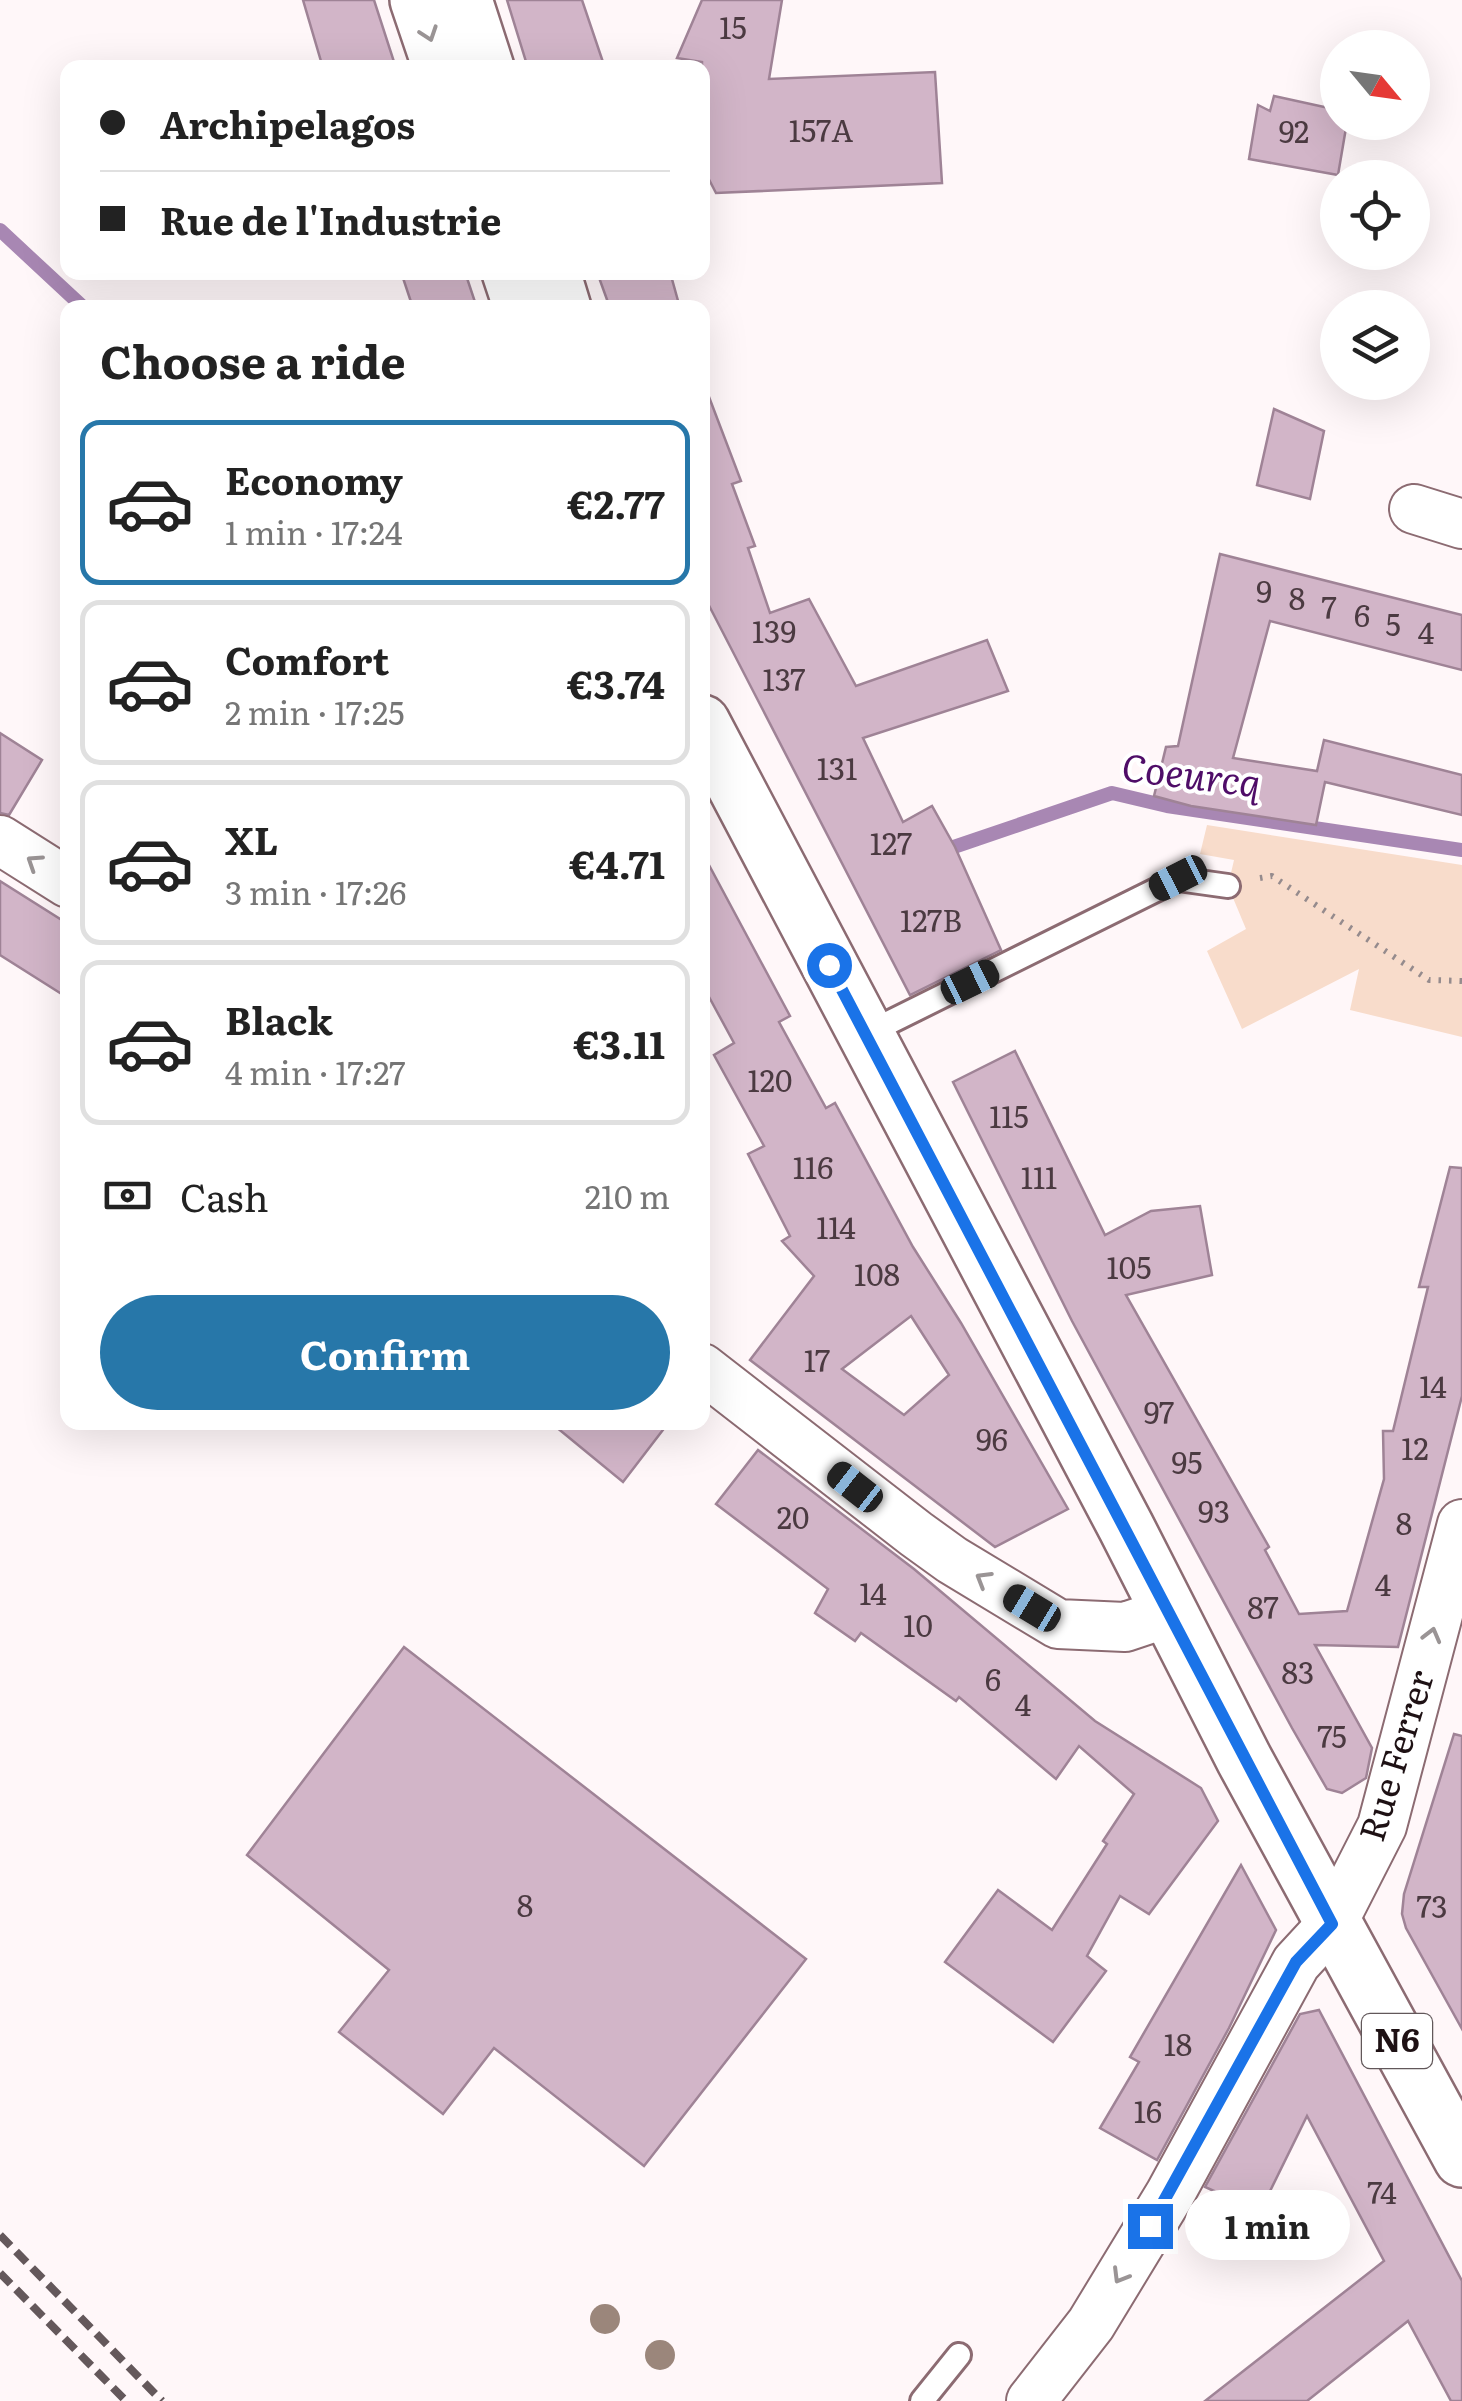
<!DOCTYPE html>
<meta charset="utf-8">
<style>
body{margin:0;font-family:Literata,serif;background:#f6f6f6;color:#222;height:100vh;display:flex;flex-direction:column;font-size:38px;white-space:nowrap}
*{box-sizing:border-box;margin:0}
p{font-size:32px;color:#767676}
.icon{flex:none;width:55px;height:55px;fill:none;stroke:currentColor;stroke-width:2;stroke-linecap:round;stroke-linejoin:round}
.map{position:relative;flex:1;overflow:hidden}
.panel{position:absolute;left:60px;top:300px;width:650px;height:1130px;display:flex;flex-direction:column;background:#fff;border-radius:20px;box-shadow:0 10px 40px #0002}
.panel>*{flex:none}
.guide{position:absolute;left:60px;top:60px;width:650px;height:220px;border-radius:20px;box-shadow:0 10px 40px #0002;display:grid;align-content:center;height:220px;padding:0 40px;background:#fff}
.needle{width:65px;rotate:119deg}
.controls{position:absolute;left:1320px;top:30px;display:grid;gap:20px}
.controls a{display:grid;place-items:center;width:110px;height:110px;border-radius:50%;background:#fff;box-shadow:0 10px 40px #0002;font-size:50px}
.end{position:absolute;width:45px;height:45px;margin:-22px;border:12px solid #1a73e8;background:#fff;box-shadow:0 0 0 5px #fff}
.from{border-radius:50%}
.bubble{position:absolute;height:70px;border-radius:35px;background:#fff;box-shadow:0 10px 40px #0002;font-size:32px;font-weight:700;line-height:70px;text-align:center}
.car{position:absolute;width:30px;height:60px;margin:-30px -15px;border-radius:12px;box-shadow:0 0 8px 2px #0007;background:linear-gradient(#222 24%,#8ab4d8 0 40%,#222 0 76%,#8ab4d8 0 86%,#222 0)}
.guide b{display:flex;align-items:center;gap:35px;height:95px;font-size:38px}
.guide b+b{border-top:2px solid #e0e0e0}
.guide i{width:25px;height:25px;background:#222}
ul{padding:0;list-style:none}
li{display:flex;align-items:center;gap:30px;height:165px;margin:0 20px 15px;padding:0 20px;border:5px solid #e0e0e0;border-radius:20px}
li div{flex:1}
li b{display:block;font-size:38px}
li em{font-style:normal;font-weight:700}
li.active{border-color:#2777a9}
li>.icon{width:90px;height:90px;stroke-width:1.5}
h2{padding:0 40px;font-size:45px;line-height:120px}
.pay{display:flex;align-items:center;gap:25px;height:110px;padding:0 40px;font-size:38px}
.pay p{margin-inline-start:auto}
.cta{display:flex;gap:20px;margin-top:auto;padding:20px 40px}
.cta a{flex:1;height:115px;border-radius:60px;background:#2777a9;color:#fff;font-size:40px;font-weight:700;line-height:115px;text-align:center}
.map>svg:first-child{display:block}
</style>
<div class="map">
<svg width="1462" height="2401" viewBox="0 0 1462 2401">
<rect width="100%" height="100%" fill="#fff7f9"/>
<path fill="#f8dccb" d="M1207,825L1462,865V1037L1350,1010L1359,969L1242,1029L1207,951L1246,929L1228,886L1234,860L1200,854Z"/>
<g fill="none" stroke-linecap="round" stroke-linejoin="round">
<g stroke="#a887b3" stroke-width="14">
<path d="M0,230L84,308"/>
<path d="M939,852L1112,793L1167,806L1462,850"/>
</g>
</g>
<g fill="#d2b5c8" stroke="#9f8396" stroke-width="2.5" fill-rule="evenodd">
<path d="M303,0H374L396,68H323Z"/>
<path d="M507,0H582L605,68H528Z"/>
<path d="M702,0H782L769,79L935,72L942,183L716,193L702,166V62L677,58Z"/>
<path d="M1274,96L1338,110V122H1347L1338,175L1249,159L1258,105L1270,111Z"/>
<path d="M401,272H465L477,308H413Z"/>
<path d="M597,272H670L680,308H610Z"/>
<path d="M702,389H706L741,481L732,484L755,546L748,548L770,613L809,599L856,686L987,640L1008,691L863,738L903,822L932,806L955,847L1001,950L910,995L702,592Z"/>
<path d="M1274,409L1324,431L1310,499L1257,485Z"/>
<path d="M1220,554L1462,615V670L1270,621L1233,758L1317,771L1324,740L1462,775V815L1325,782L1316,825L1191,806L1154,796L1166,747L1178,746Z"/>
<path d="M0,733L42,760L9,815L0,813Z"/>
<path d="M702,852L790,1016L779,1022L826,1108L835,1103L913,1247L961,1323L1068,1509L995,1547L750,1360L814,1276L782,1241L790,1236L748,1154L764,1146L714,1055L734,1043L702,984ZM911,1316L949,1375L904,1415L842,1369Z"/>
<path d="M0,881L68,924V998L0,955Z"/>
<path d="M1015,1051L1105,1235L1151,1211L1200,1206L1212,1275L1126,1295L1269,1547L1265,1550L1299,1614L1347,1611L1384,1479L1383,1431H1393L1428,1287H1419L1450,1167L1462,1168V1396L1398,1647L1315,1645L1372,1748L1366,1778L1342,1793L1327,1789L1292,1728L1072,1321L953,1082Z"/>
<path d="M550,1422H669L623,1482Z"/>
<path d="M758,1450L914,1569L1095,1721L1201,1788L1218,1821L1149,1914L1120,1896L1087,1956L1106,1971L1053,2042L945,1962L998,1890L1052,1930L1107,1844L1103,1841L1134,1794L1079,1746L1056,1779L959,1697L956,1701L861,1633L855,1641L815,1613L828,1589L716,1504Z"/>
<path d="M404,1647L806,1959L644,2166L494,2048L443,2114L339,2032L389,1970L247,1855Z"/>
<path d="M1454,1734L1462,1736V2029L1406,1928L1402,1914L1404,1894Z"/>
<path d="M1241,1865L1276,1930L1229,2028L1157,2160L1100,2128L1139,2062L1130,2057Z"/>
<path d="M1319,2010L1462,2281V2401H1451L1408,2321L1307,2401H1205L1384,2261L1307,2116L1245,2242L1235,2236L1225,2255L1191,2241L1214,2191L1205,2187L1300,2014Z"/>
</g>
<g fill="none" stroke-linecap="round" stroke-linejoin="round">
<g stroke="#8c6b72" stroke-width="28">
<g id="service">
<path d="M866,1034L1178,879L1228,886"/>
<path d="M922,2401L959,2355"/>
</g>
</g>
<g stroke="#8c6b72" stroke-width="52">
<g id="minor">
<path d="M1414,509L1462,524"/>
<path d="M0,840L68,883"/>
<path d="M702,1368L916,1534L952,1560L1058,1624L1125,1627L1170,1612"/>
<path d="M1031,2401L1091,2324L1170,2194L1296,1963L1332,1924L1382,1826L1462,1524"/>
</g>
</g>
<g stroke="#8c6b72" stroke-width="60">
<g id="primary">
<path d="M418,0L441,68"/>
<path d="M464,0L486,68"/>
<path d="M510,272L522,308"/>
<path d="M552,272L563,308"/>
<path d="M702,723L1126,1527L1244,1759L1462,2159"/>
</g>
</g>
<path stroke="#958b8d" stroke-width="6" stroke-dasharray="2.5 8" stroke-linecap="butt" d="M1260,878L1272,876L1429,980L1462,981"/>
<use href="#service" stroke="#fff" stroke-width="22"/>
<use href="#minor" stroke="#fff" stroke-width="48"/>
<use href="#primary" stroke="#fff" stroke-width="55"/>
<g stroke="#64585b" stroke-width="8" stroke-dasharray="15 8" stroke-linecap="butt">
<path d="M0,2235L162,2401"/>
<path d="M0,2273L126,2401"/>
</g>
</g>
<g fill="#9b867b">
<circle cx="605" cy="2319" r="15"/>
<circle cx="660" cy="2355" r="15"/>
</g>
<defs><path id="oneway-chevron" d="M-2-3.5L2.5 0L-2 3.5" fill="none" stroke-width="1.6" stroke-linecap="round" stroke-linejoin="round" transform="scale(2.5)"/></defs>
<g stroke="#9a9495">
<use href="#oneway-chevron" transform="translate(429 34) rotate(71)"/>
<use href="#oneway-chevron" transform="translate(34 862) rotate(-147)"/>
<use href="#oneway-chevron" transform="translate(983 1579) rotate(-149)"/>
<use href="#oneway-chevron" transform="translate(1432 1635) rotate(-75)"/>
<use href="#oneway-chevron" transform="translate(1120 2276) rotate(121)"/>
</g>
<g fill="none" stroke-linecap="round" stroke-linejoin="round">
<path stroke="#1a73e8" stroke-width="12" d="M829,965L1332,1924L1296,1962L1150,2226"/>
</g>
<g text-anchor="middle" stroke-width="8" stroke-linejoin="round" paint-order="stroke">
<g font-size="30" fill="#4b3a41">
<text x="733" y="39">15</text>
<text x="821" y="142">157A</text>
<text x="1294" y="143">92</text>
<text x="1264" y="603">9</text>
<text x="1297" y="610">8</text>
<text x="1329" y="619">7</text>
<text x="1362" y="627">6</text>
<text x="1393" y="636">5</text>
<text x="774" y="643">139</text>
<text x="1426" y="644">4</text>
<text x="784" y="691">137</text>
<text x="837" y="780">131</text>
<text x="891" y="855">127</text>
<text x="931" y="932">127B</text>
<text x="770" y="1092">120</text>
<text x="1009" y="1128">115</text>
<text x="813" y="1179">116</text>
<text x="1039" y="1189">111</text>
<text x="836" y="1239">114</text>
<text x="1129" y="1279">105</text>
<text x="877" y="1286">108</text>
<text x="817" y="1372">17</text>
<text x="1433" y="1398">14</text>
<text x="1159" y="1424">97</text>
<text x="992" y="1451">96</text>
<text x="1415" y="1460">12</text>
<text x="1187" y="1474">95</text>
<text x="1214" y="1523">93</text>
<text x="793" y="1529">20</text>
<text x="1404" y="1535">8</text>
<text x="1383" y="1596">4</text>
<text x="873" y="1605">14</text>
<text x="1263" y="1619">87</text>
<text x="918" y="1637">10</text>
<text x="1298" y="1684">83</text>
<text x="993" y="1691">6</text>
<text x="1023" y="1716">4</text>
<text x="1332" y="1748">75</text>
<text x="525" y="1917">8</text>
<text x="1432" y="1918">73</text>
<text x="1178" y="2056">18</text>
<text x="1148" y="2123">16</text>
<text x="1382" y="2204">74</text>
</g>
<rect fill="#fff" stroke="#62585a" stroke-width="2.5" x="1362" y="2014" width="70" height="54" rx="8"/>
<g font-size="32" font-weight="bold" fill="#1e1114">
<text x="1397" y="2052">N6</text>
</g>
<g font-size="35" fill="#1e1114" stroke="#fff">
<text transform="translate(1397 1756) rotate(-73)" y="12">Rue Ferrer</text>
</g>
<g font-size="38" font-style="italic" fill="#4f0d68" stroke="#fff">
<text transform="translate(1191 776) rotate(7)" y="13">Coeurcq</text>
</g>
</g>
</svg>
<div class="controls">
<a><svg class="needle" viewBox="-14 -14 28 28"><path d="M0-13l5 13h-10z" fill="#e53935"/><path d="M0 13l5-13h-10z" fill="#767676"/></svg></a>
<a><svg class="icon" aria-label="locate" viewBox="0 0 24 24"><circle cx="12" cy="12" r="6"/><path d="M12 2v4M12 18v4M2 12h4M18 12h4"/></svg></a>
<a><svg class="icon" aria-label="layers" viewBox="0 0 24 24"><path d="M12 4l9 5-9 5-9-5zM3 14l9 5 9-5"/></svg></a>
</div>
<i class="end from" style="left:829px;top:965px"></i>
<i class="end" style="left:1150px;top:2226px"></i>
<div class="bubble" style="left:1185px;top:2190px;width:165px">1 min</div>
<i class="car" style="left:1178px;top:878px;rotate:243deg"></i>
<i class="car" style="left:970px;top:982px;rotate:64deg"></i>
<i class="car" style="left:855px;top:1487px;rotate:308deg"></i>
<i class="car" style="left:1032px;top:1608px;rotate:301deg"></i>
<div class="guide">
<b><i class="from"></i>Archipelagos</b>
<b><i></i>Rue de l'Industrie</b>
</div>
<section class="panel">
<h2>Choose a ride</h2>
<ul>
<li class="active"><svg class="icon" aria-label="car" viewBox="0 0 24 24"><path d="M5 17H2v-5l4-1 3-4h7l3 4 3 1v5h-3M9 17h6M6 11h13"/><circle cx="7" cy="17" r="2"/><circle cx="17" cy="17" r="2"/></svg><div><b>Economy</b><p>1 min · 17:24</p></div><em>€2.77</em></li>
<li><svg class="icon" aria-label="car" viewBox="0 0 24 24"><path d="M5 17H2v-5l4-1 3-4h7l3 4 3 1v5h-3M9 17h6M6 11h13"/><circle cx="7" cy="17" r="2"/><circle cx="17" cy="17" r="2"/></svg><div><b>Comfort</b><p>2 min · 17:25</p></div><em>€3.74</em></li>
<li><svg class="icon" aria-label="car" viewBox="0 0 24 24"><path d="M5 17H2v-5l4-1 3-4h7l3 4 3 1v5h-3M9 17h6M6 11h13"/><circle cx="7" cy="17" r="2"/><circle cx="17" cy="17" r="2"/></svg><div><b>XL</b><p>3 min · 17:26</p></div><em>€4.71</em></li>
<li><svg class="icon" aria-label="car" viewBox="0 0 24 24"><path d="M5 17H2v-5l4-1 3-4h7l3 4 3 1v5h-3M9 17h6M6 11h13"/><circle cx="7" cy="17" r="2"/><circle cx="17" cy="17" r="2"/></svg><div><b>Black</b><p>4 min · 17:27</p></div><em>€3.11</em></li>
</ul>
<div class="pay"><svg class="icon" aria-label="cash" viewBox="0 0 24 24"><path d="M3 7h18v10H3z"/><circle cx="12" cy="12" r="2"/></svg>Cash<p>210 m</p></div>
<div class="cta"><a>Confirm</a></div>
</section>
</div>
